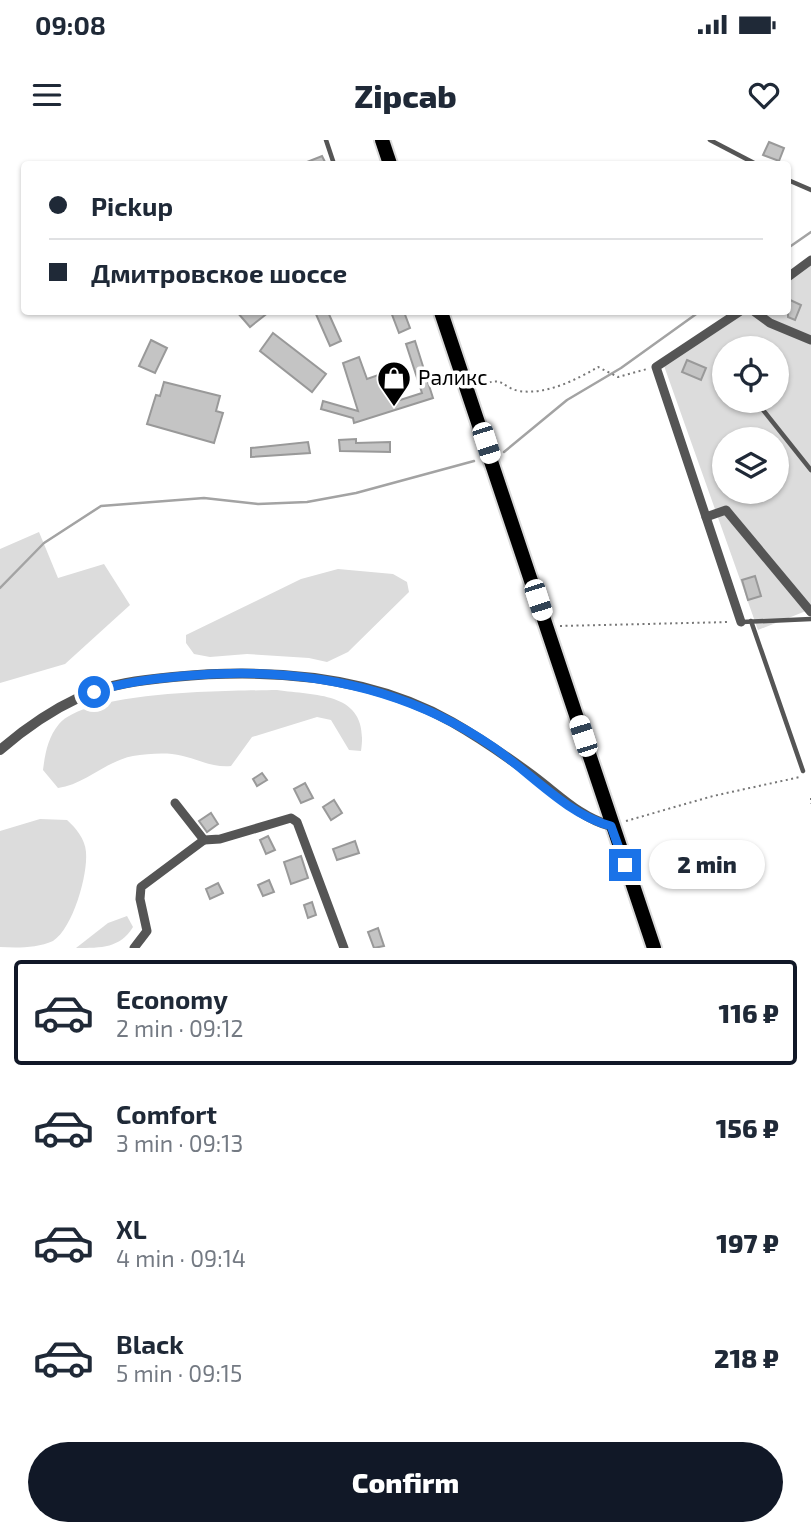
<!DOCTYPE html>
<meta charset="utf-8">
<style>
body{margin:0;font-family:"Exo 2",sans-serif;background:#f2f2f3;color:#1f2937;height:100vh;display:flex;flex-direction:column;font-size:26px;white-space:nowrap}
*{box-sizing:border-box;margin:0}
p{font-size:23px;color:#747a83}
.icon{flex:none;width:38px;height:38px;fill:none;stroke:currentColor;stroke-width:2;stroke-linecap:round;stroke-linejoin:round}
.map{position:relative;height:808px;overflow:hidden}
.details{display:flex;flex-direction:column;background:#fff;flex:1}
.details>*{flex:none}
.banner{position:absolute;left:21px;top:21px;width:770px;height:154px;border-radius:7px;box-shadow:0 2px 5px #0004;display:grid;align-content:center;height:154px;padding:0 28px;background:#fff}
.buttons{position:absolute;left:712px;top:196px;display:grid;gap:14px}
.buttons a{display:grid;place-items:center;width:77px;height:77px;border-radius:50%;background:#fff;box-shadow:0 2px 5px #0004;font-size:35px}
.end{position:absolute;width:32px;height:32px;margin:-16px;border:9px solid #1a73e8;background:#fff;box-shadow:0 0 0 4px #fff}
.from{border-radius:50%}
.bubble{position:absolute;height:49px;border-radius:24px;background:#fff;box-shadow:0 2px 5px #0004;font-size:23px;font-weight:800;line-height:49px;text-align:center}
.car{position:absolute;width:21px;height:42px;margin:-21px -10px;border-radius:9px;box-shadow:0 0 5px 2px #0007;background:linear-gradient(#fff 24%,#345 0 40%,#fff 0 76%,#345 0 86%,#fff 0)}
.banner b{display:flex;align-items:center;gap:24px;height:66px;font-size:26px}
.banner b+b{border-top:2px solid #e0e1e3}
.banner i{width:18px;height:18px;background:#1f2937}
ul{padding:12px 0 0;list-style:none}
li{display:flex;align-items:center;gap:21px;height:105px;margin:0 14px 10px;padding:0 14px;border:4px solid transparent;border-radius:7px}
li div{flex:1}
li b{display:block;font-size:26px}
li em{font-style:normal;font-weight:800}
li.active{border-color:#111827}
li>.icon{width:63px;height:63px;stroke-width:1.5}
.button{display:flex;gap:14px;margin-top:auto;padding:14px 28px}
.button a{flex:1;height:80px;border-radius:42px;background:#111827;color:#fff;font-size:28px;font-weight:800;line-height:80px;text-align:center}
.status{display:flex;justify-content:space-between;align-items:center;height:49px;padding:0 35px;background:#fff;direction:ltr}
.status svg{height:19px;fill:currentColor}
header{display:flex;justify-content:space-between;align-items:center;height:91px;padding:0 28px;background:#fff;font-size:32px;font-weight:800}
.map>svg:first-child{display:block}
</style>
<div class="status"><b>09:08</b><svg viewBox="0 0 49 12"><path d="M0 12V9h3v3zM5 12V6h3v6zM10 12V3h3v9zM15 12V0h3v12zM26 1h20v11H26zM47 4h2v5h-2z"/></svg></div>
<header><svg class="icon" aria-label="menu" viewBox="0 0 24 24"><path d="M4 6h16M4 12h16M4 18h16"/></svg>Zipcab<svg class="icon" aria-label="heart" viewBox="0 0 24 24"><path d="M12 20l-8-8c-3-5 5-10 8-4 3-6 11-1 8 4z"/></svg></header>
<div class="map">
<svg width="811" height="808" viewBox="0 0 811 808">
<rect width="100%" height="100%" fill="#fff"/>
<g fill="#dcdcdc" fill-rule="evenodd">
<path d="M811,116V469L758,490L663,223L734,172H788V132ZM724,208H777V261H724ZM724,299H777V352H724Z"/>
<path d="M39,392L58,438L104,424L130,465L65,524L0,543V409Z"/>
<path d="M338,429L393,434L407,442L409,452L348,512L327,522L309,518L247,514L210,517L194,514L186,503V495L301,439Z"/>
<path d="M277,550C319,556 370,552 361,611L349,610L331,580L317,577L252,597L231,626C209,628 193,616 172,614C160,613 145,614 133,616C106,621 84,645 58,648L43,630C45,614 48,597 59,584C90,550 231,551 277,550Z"/>
<path d="M40,679L67,680C76,688 85,699 86,712C88,735 73,788 53,801C37,808 18,808 0,807V691Z"/>
<path d="M127,776L133,787C120,808 102,808 76,808L108,783Z"/>
</g>
<g fill="none" stroke-linecap="round" stroke-linejoin="round">
<g stroke="#a3a3a3" stroke-width="2.5">
<path d="M788,108L811,92"/>
<path d="M504,312L567,260L621,228L699,172"/>
<path d="M0,448L44,403L101,366L204,358L258,364L307,362L356,353L474,321"/>
</g>
</g>
<g fill="#c4c4c4" stroke="#999" stroke-width="2">
<path d="M769,2L784,8L779,21L763,15Z"/>
<path d="M322,16L326,24H302Z"/>
<path d="M788,159L801,165L795,180L788,177Z"/>
<path d="M237,172H269L250,187Z"/>
<path d="M315,172H328L341,201L330,206Z"/>
<path d="M391,172H404L410,188L399,193Z"/>
<path d="M273,193L326,234L312,252L260,211Z"/>
<path d="M151,200L167,208L155,233L139,226Z"/>
<path d="M415,201L433,258L354,283L353,278L321,269L323,261L358,271L343,223L359,217L367,239L387,232L397,261L422,253L406,204Z"/>
<path d="M687,220L706,228L701,240L682,232Z"/>
<path d="M164,242L220,256L216,271L223,273L214,303L147,284L156,255L160,256Z"/>
<path d="M356,299V303L390,302V312L340,311L339,300Z"/>
<path d="M308,302L310,313L251,317V308Z"/>
<path d="M755,436L761,456L748,460L742,440Z"/>
<path d="M262,633L267,640L257,646L253,639Z"/>
<path d="M305,643L313,658L301,663L294,649Z"/>
<path d="M334,660L342,673L331,680L323,667Z"/>
<path d="M211,673L218,684L207,692L199,681Z"/>
<path d="M268,696L275,710L266,714L260,700Z"/>
<path d="M355,701L359,713L337,720L333,709Z"/>
<path d="M301,716L308,738L291,744L284,722Z"/>
<path d="M269,740L274,752L263,756L258,745Z"/>
<path d="M218,743L223,753L210,759L206,749Z"/>
<path d="M312,762L316,775L308,778L304,765Z"/>
<path d="M378,788L384,806L374,808L368,792Z"/>
</g>
<g fill="none" stroke-linecap="round" stroke-linejoin="round">
<g stroke="#dbdbdb" stroke-width="18">
<g id="trunk">
<path d="M382,0L390,24"/>
<path d="M441,172L654,808"/>
</g>
</g>
<g stroke="#777" stroke-width="2" stroke-dasharray="2 3.5" stroke-linecap="butt">
<path d="M479,246C505,235 500,247 519,251C546,255 576,240 598,227L618,237L647,229"/>
<path d="M560,486L730,482"/>
<path d="M811,658V664"/>
<path d="M626,681L713,656L800,637"/>
</g>
<g stroke="#555" stroke-width="4.5">
<path d="M326,0L334,24"/>
<path d="M710,0L756,24"/>
<path d="M788,40L811,50"/>
<path d="M756,261L811,330"/>
<path d="M751,481L803,631"/>
<path d="M742,482L811,479"/>
</g>
<g stroke="#555" stroke-width="9">
<path d="M788,137L811,120"/>
<path d="M739,172L656,227L741,482"/>
<path d="M755,172L770,183L811,200"/>
<path d="M706,377L726,370L811,472"/>
<path d="M175,663L204,700L220,699L291,678L297,682L344,808"/>
<path d="M134,808L147,791L140,759L141,747L204,700"/>
</g>
<path stroke="#555" stroke-width="10" d="M0,610C23,590 52,570 80,557C109,544 141,540 173,537C268,528 368,534 452,582C480,598 506,616 532,635C559,655 579,677 611,686"/>
<use href="#trunk" stroke="#000" stroke-width="14"/>
</g>
<g fill="none" stroke-linecap="round" stroke-linejoin="round">
<path stroke="#1a73e8" stroke-width="9" d="M94,552C123,542 153,539 183,536C293,526 401,544 493,607C531,633 566,674 611,686L625,725"/>
</g>
<defs>
<g id="shop-pin" transform="scale(1.75)"><path d="M0 17L-7.5 6A9.5 9.5 0 1 1 7.5 6Z" fill="#000" stroke="#fff"/><path d="M-5-2.5h2.3a2.7 3.5 0 0 1 5.4 0H5L5.5 6h-11ZM-1.5-2.5h3a1.5 2.3 0 0 0-3 0Z" fill="#fff"/></g>
</defs>
<g fill-rule="evenodd">
<use href="#shop-pin" x="394" y="238"/>
</g>
<g text-anchor="middle" stroke-width="7" stroke-linejoin="round" paint-order="stroke">
<g font-size="21" fill="#000" stroke="#fff" text-anchor="start">
<text x="418" y="245">Раликс</text>
</g>
</g>
</svg>
<div class="buttons">
<a><svg class="icon" aria-label="locate" viewBox="0 0 24 24"><circle cx="12" cy="12" r="6"/><path d="M12 2v4M12 18v4M2 12h4M18 12h4"/></svg></a>
<a><svg class="icon" aria-label="layers" viewBox="0 0 24 24"><path d="M12 4l9 5-9 5-9-5zM3 14l9 5 9-5"/></svg></a>
</div>
<i class="end from" style="left:94px;top:552px"></i>
<i class="end" style="left:625px;top:725px"></i>
<div class="bubble" style="left:649px;top:700px;width:116px">2 min</div>
<i class="car" style="left:486px;top:303px;rotate:162deg"></i>
<i class="car" style="left:538px;top:460px;rotate:162deg"></i>
<i class="car" style="left:583px;top:596px;rotate:342deg"></i>
<div class="banner">
<b><i class="from"></i>Pickup</b>
<b><i></i>Дмитровское шоссе</b>
</div>
</div>
<section class="details">
<ul>
<li class="active"><svg class="icon" aria-label="car" viewBox="0 0 24 24"><path d="M5 17H2v-5l4-1 3-4h7l3 4 3 1v5h-3M9 17h6M6 11h13"/><circle cx="7" cy="17" r="2"/><circle cx="17" cy="17" r="2"/></svg><div><b>Economy</b><p>2 min · 09:12</p></div><em>116 ₽</em></li>
<li><svg class="icon" aria-label="car" viewBox="0 0 24 24"><path d="M5 17H2v-5l4-1 3-4h7l3 4 3 1v5h-3M9 17h6M6 11h13"/><circle cx="7" cy="17" r="2"/><circle cx="17" cy="17" r="2"/></svg><div><b>Comfort</b><p>3 min · 09:13</p></div><em>156 ₽</em></li>
<li><svg class="icon" aria-label="car" viewBox="0 0 24 24"><path d="M5 17H2v-5l4-1 3-4h7l3 4 3 1v5h-3M9 17h6M6 11h13"/><circle cx="7" cy="17" r="2"/><circle cx="17" cy="17" r="2"/></svg><div><b>XL</b><p>4 min · 09:14</p></div><em>197 ₽</em></li>
<li><svg class="icon" aria-label="car" viewBox="0 0 24 24"><path d="M5 17H2v-5l4-1 3-4h7l3 4 3 1v5h-3M9 17h6M6 11h13"/><circle cx="7" cy="17" r="2"/><circle cx="17" cy="17" r="2"/></svg><div><b>Black</b><p>5 min · 09:15</p></div><em>218 ₽</em></li>
</ul>
<div class="button"><a>Confirm</a></div>
</section>
